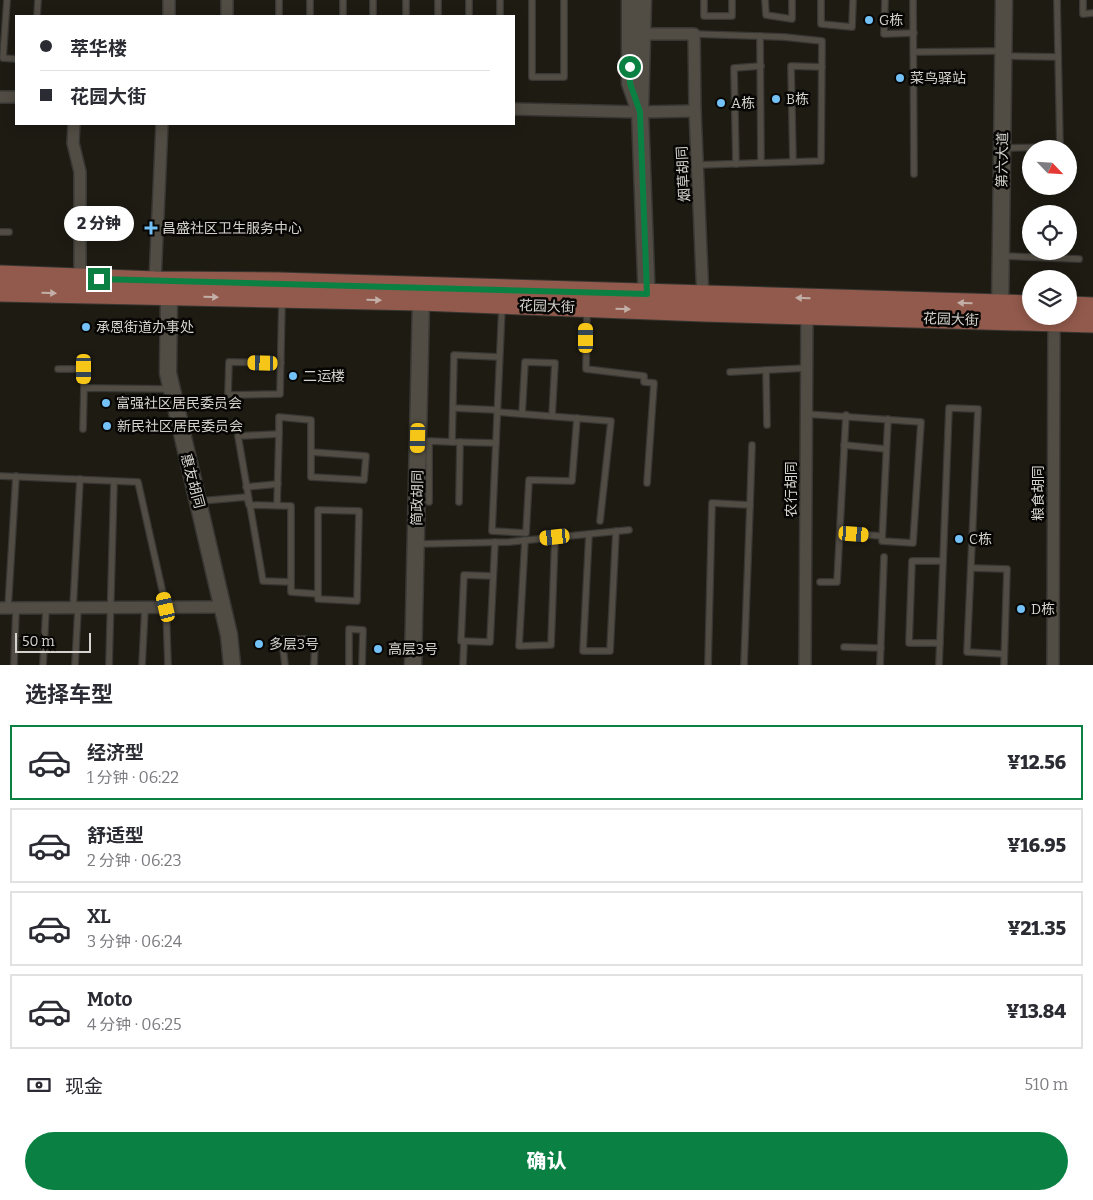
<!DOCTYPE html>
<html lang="zh">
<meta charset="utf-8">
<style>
body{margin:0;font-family:Bitter,"Noto Sans SC",serif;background:#f2f2f3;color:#2b2b33;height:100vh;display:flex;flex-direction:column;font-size:19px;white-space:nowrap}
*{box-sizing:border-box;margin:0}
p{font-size:16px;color:#7c7c81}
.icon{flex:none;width:28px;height:28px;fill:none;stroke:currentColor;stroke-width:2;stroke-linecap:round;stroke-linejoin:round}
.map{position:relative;height:665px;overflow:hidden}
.sheet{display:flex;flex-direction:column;background:#fff;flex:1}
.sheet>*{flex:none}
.guide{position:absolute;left:15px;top:15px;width:500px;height:110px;border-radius:0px;box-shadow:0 2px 12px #0003;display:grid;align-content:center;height:110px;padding:0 25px;background:#fff}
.needle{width:32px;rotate:115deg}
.buttons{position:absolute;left:1022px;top:140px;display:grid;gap:10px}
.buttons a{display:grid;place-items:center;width:55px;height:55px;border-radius:50%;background:#fff;box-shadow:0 2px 12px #0003;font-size:25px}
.scale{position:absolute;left:15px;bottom:12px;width:76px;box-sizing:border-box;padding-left:5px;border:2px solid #d6d3ce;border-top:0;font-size:14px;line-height:18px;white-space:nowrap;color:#d6d3ce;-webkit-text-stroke:4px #070604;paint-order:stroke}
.end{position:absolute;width:22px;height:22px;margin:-11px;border:6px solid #0b8043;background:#fff;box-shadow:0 0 0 2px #fff}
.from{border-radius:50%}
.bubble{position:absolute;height:35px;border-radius:18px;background:#fff;box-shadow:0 2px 12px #0003;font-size:16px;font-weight:800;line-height:35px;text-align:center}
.car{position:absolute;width:15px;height:30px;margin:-15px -8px;border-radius:6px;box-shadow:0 0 4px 1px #0007;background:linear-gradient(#f5c518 24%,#345 0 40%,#f5c518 0 76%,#345 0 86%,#f5c518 0)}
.guide b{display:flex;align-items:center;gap:18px;height:48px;font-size:19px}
.guide b+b{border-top:1px solid #e1e1e2}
.guide i{width:12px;height:12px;background:#2b2b33}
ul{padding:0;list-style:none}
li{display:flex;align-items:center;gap:15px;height:75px;margin:0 10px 8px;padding:0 15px;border:2px solid #e1e1e2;border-radius:0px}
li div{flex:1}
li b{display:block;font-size:19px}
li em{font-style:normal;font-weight:800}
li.active{border-color:#0b8043}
li>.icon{width:45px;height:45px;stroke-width:1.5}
h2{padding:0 25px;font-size:22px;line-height:60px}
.pay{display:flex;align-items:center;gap:12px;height:55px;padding:0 25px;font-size:19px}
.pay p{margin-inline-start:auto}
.button{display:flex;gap:10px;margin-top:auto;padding:10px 25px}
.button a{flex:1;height:58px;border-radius:30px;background:#0b8043;color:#fff;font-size:20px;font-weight:800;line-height:58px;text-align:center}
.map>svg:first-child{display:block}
</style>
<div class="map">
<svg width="1093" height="665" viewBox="0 0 1093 665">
<rect width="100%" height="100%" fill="#1e1b13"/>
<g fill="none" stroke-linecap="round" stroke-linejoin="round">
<g stroke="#393733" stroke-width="8">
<g id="lane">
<path d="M7,0L3,58L16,59"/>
<path d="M406,0V16"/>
<path d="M469,0V16"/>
<path d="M500,0V16"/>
<path d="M532,0V77H564V0"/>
<path d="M704,0V16H732V0"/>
<path d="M765,0L766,15L792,19V0"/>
<path d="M821,0V24L852,27L853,0"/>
<path d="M885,0L884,34L914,33"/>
<path d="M913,0L914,174"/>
<path d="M1083,0V14L1093,13"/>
<path d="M37,16L38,0"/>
<path d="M279,16V0"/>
<path d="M310,16V0"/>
<path d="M343,16V0"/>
<path d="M373,16V0"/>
<path d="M438,16V0"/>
<path d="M694,34L784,37L822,41L821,161L697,165"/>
<path d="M760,36L761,163"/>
<path d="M914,52L1002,51"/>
<path d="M1005,56L1058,57"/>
<path d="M1004,148L1060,147L1057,0"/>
<path d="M793,162L791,66L822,67"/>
<path d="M736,164L734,68L761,66"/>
<path d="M0,232H9"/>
<path d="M1003,256L1079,259"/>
<path d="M502,306L492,531L526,533L529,480L572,481L577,418"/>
<path d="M587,310L586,369L644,376V382L654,383L647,483"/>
<path d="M281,363L229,362L228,395L280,394L282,300"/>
<path d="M58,369H84V388"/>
<path d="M766,370L767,425"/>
<path d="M730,372L807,368"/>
<path d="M453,408L497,410"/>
<path d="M497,412L611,421L600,521"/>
<path d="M522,414L525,362L555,363L552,416"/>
<path d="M806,414L921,422L913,543L882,541L888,419"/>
<path d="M83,429L84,388L170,389"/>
<path d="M279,434V417L311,420V477L364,480L366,456L311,452"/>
<path d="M496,443L452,442L454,355L499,357"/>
<path d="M844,445L886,449"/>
<path d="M0,476L138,482L166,607L168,665"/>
<path d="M246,487L278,484"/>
<path d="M200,501L247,497L249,505L291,506V582L263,581L238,436L279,434L277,505"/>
<path d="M429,502V441L452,442"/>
<path d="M459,502L460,442"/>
<path d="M750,505L752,445"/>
<path d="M318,510L359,511L357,601L318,599Z"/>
<path d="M840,533L882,536"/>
<path d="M589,534L583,651H610L616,531"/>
<path d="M525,540L519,646L551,645L555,537"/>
<path d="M418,544L509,542L629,530"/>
<path d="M972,568L1007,569L1004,665"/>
<path d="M493,576L464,575L461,641L490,642L495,542"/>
<path d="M291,582V592L318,594"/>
<path d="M820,582H837L846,415"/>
<path d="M8,608L16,476"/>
<path d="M73,609L80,479"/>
<path d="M940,643H909L912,561H943"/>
<path d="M844,647L881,648"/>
<path d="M14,665L16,609"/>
<path d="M43,665L46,609"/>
<path d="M75,665L78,609"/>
<path d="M109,665L114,481"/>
<path d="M142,665L145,608"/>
<path d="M285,665L282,639H315L314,665"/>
<path d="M349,665V629L363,630L362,665"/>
<path d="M463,665L464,641"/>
<path d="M708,665L712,503L750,505L744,665"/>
<path d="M880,665L884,557"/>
<path d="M939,665L949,408L978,409L967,652L1004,654"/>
</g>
</g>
<g stroke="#393733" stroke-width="14">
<g id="street">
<path d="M169,0V16"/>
<path d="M227,16V0"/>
<path d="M643,34H694L695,111L703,300"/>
<path d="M0,97H16"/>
<path d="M514,109L640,112L695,111"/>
<path d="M74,124L73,143L80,172V278"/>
<path d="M155,281L162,124"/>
<path d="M0,608L223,607"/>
<path d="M805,665L807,314"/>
<path d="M1053,665L1054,322"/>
</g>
</g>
<g stroke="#393733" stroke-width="19">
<g id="secondary">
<path d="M630,0V83L637,103"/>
<path d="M643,0L640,112L647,305"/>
<path d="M169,297L168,373L229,635L232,665"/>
<path d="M1000,315L1004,0"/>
<path d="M413,665L421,301"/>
</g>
</g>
<g stroke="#393733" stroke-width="21">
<g id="primary">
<path d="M0,275L155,281L278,282L1031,305"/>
<path d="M0,292L421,301L704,312L1093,323"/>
<path d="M1069,306L1093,307"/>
</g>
</g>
<use href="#lane" stroke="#514d44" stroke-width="5.5"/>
<use href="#street" stroke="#514d44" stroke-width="11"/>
<use href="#secondary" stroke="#514d44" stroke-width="16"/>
<use href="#primary" stroke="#925a4c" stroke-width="19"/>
</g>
<defs><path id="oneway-solid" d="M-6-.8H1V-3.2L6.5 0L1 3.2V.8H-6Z" transform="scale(1.25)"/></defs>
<g fill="#c2afa7">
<use href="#oneway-solid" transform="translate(49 293) rotate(2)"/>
<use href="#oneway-solid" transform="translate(211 297) rotate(1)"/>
<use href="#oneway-solid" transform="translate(803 298) rotate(-178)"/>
<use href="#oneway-solid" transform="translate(374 300) rotate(1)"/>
<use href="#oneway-solid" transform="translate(965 303) rotate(-178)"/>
<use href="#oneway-solid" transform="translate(623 309) rotate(2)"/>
</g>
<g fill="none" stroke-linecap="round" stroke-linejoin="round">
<path stroke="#0b8043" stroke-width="6" d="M99,279L647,294L640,112L630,83V67"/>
</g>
<g fill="#73c1f6" stroke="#070604" stroke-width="2">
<circle cx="869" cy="20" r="5"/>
<circle cx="900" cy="78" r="5"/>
<circle cx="776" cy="99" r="5"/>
<circle cx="721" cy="103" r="5"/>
<path d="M148.5 220.5h5v5h5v5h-5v5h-5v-5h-5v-5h5z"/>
<circle cx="86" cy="327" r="5"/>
<circle cx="293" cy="376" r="5"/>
<circle cx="106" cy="403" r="5"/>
<circle cx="107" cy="426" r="5"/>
<circle cx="959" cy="539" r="5"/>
<circle cx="1021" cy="609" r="5"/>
<circle cx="259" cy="644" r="5"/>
<circle cx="378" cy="649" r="5"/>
</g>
<g text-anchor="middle" stroke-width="5" stroke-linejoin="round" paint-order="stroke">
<g font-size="14" fill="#d6d3ce" stroke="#070604" text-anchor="start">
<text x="879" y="25">G栋</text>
<text x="910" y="83">菜鸟驿站</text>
<text x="786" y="104">B栋</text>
<text x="731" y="108">A栋</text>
<text x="162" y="233">昌盛社区卫生服务中心</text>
<text x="96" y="332">承恩街道办事处</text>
<text x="303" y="381">二运楼</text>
<text x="116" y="408">富强社区居民委员会</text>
<text x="117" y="431">新民社区居民委员会</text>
<text x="969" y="544">C栋</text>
<text x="1031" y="614">D栋</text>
<text x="269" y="649">多层3号</text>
<text x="388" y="654">高层3号</text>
</g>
<g font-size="14" fill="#d6d3ce" stroke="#070604">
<text transform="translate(1002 160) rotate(-89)" y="5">第六大道</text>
<text transform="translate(683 174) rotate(-93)" y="5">烟草胡同</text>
<text transform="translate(547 306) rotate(2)" y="5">花园大街</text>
<text transform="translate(951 319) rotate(2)" y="5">花园大街</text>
<text transform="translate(193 481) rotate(75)" y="5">惠友胡同</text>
<text transform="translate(791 489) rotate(-90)" y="5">农行胡同</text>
<text transform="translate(1038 493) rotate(-90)" y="5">粮食胡同</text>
<text transform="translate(417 498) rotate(-89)" y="5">简政胡同</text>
</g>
</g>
</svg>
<div class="buttons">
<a><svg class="needle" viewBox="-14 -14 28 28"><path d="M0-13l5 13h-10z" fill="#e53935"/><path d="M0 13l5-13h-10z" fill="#7c7c81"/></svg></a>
<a><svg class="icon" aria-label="locate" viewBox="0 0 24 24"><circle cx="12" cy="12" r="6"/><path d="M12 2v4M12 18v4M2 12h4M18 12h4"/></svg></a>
<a><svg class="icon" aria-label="layers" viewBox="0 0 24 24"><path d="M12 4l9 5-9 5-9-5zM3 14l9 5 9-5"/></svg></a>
</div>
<div class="scale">50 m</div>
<i class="end from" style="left:630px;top:67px"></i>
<i class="end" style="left:99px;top:279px"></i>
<div class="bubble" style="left:64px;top:206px;width:70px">2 分钟</div>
<i class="car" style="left:586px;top:338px;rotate:0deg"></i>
<i class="car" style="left:263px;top:363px;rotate:271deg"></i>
<i class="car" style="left:84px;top:369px;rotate:180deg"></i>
<i class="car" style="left:418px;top:438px;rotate:181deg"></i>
<i class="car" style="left:854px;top:534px;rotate:94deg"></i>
<i class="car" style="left:555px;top:537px;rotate:264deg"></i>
<i class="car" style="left:166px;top:607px;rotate:347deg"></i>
<div class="guide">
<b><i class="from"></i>萃华楼</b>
<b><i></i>花园大街</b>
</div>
</div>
<section class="sheet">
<h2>选择车型</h2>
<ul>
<li class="active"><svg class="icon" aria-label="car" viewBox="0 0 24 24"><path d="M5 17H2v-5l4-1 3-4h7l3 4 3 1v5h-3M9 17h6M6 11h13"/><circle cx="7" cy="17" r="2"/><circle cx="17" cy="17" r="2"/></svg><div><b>经济型</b><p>1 分钟 · 06:22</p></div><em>¥12.56</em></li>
<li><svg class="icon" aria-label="car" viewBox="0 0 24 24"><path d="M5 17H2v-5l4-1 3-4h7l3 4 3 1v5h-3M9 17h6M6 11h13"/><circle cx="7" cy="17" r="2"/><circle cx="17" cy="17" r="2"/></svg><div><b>舒适型</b><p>2 分钟 · 06:23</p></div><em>¥16.95</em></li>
<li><svg class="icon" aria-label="car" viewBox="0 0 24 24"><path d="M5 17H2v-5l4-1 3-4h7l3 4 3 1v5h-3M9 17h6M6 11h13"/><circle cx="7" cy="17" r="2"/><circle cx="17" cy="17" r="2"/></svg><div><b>XL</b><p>3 分钟 · 06:24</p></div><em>¥21.35</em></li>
<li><svg class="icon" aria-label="car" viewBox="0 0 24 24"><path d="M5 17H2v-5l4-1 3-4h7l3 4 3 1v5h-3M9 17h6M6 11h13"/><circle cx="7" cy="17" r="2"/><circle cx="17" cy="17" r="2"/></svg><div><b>Moto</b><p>4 分钟 · 06:25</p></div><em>¥13.84</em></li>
</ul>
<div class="pay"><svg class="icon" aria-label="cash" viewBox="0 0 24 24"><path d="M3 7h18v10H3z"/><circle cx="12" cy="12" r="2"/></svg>现金<p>510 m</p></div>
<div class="button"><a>确认</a></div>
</section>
